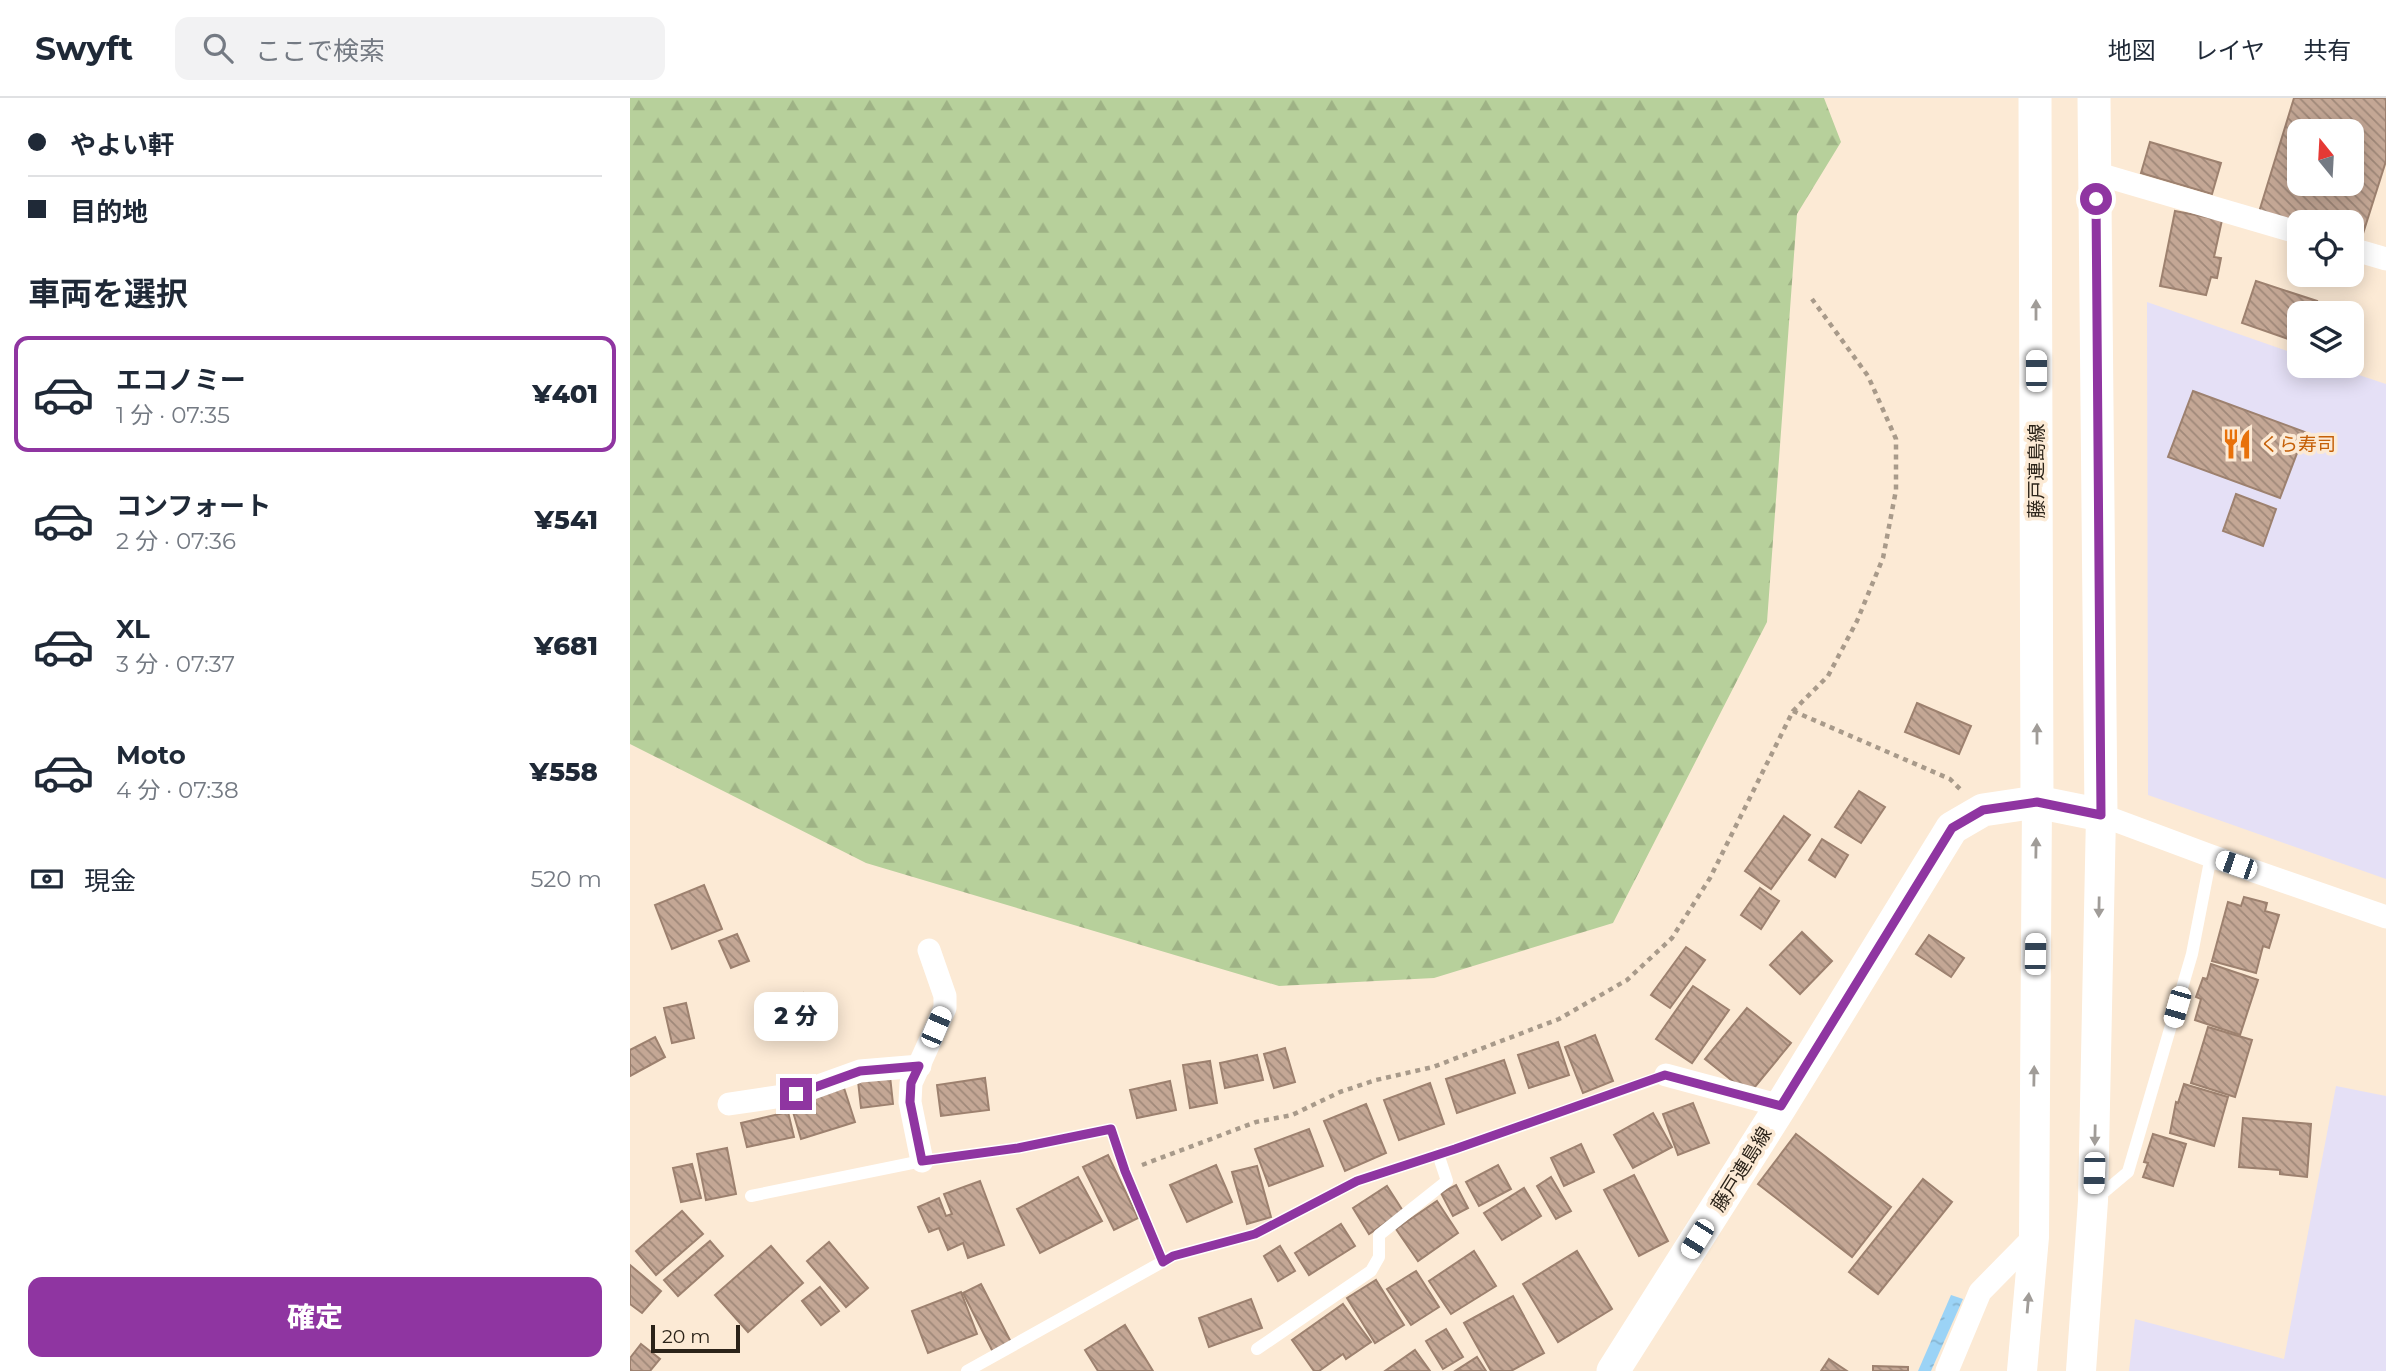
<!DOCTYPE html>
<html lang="ja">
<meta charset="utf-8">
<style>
body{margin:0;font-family:Montserrat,"Noto Sans JP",sans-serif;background:#f2f2f3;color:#1f2937;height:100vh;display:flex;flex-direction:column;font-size:26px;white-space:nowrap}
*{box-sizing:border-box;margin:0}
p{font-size:23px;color:#747a83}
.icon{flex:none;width:38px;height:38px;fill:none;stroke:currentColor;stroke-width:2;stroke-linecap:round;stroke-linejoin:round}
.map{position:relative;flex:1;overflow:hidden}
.panel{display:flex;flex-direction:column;background:#fff;width:630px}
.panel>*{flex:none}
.guide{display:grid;align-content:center;height:154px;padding:0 28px;background:#fff}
.needle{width:46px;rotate:342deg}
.controls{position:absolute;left:1657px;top:21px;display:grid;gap:14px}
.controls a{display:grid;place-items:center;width:77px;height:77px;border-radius:14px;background:#fff;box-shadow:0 4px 18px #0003;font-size:35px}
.scale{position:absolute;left:21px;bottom:18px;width:89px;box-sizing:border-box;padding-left:7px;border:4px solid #2b2319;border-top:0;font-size:19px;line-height:24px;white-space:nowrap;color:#2b2319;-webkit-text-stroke:5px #fcead5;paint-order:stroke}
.end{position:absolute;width:32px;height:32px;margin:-16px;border:9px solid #8f35a1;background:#fff;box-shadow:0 0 0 4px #fff}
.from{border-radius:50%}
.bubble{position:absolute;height:49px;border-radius:14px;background:#fff;box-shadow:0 4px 18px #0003;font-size:23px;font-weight:800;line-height:49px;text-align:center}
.car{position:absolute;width:21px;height:42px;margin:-21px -10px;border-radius:9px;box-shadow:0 0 5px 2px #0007;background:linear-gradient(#fff 24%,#345 0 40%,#fff 0 76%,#345 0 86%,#fff 0)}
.guide b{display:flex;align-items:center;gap:24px;height:66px;font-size:26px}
.guide b+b{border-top:2px solid #e0e1e3}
.guide i{width:18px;height:18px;background:#1f2937}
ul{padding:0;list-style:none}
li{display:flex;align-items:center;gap:21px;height:116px;margin:0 14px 10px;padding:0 14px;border:4px solid transparent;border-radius:14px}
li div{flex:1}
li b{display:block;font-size:26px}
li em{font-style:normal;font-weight:800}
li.on{border-color:#8f35a1}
li>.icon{width:63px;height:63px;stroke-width:1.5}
h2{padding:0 28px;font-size:32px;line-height:84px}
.pay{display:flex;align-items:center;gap:18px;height:77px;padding:0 28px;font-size:26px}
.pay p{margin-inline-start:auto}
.button{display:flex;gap:14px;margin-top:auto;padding:14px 28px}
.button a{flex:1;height:80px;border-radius:14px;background:#8f35a1;color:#fff;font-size:28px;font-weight:800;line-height:80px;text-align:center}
header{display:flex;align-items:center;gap:42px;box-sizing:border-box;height:98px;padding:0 35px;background:#fff;border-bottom:2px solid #e0e1e3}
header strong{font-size:33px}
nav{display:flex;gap:38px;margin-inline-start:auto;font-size:24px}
.search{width:490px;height:63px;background:#f2f2f3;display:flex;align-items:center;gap:18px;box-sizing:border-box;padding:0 24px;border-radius:14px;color:#747a83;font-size:26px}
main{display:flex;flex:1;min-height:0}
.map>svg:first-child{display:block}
</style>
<header>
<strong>Swyft</strong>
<div class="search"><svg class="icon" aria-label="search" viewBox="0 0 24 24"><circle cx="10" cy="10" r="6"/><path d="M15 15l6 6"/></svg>ここで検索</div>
<nav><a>地図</a><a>レイヤ</a><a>共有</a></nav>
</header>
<main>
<section class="panel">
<div class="guide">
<b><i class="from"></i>やよい軒</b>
<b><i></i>目的地</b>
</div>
<h2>車両を選択</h2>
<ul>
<li class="on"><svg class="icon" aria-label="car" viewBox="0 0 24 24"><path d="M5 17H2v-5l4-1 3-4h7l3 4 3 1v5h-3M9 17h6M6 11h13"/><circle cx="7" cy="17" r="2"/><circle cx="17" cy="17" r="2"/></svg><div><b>エコノミー</b><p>1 分 · 07:35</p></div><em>¥401</em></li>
<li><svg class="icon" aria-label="car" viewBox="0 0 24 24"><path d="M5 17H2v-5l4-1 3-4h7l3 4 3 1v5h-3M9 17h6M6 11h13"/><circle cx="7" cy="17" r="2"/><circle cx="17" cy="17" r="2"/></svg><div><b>コンフォート</b><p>2 分 · 07:36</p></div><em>¥541</em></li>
<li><svg class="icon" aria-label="car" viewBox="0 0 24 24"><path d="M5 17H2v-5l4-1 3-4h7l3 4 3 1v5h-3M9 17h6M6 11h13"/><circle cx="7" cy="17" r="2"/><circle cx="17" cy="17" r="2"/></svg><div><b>XL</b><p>3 分 · 07:37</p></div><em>¥681</em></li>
<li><svg class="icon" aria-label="car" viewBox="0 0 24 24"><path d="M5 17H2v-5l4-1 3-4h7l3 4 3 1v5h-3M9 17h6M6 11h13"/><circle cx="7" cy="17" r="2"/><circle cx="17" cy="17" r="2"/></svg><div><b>Moto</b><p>4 分 · 07:38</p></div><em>¥558</em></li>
</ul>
<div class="pay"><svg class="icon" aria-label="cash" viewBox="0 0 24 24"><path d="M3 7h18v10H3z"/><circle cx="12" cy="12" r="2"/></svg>現金<p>520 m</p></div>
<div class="button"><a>確定</a></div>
</section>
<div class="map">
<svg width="1756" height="1273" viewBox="0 0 1756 1273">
<defs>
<pattern id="forest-firs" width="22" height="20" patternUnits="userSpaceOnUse" patternTransform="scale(1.75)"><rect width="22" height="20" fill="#b7d09b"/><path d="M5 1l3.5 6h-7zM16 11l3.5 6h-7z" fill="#9eb285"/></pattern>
<pattern id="water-ripples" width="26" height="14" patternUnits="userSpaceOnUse" patternTransform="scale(1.75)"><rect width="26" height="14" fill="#9bd3f6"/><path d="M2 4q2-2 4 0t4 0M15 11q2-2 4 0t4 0" fill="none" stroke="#86b5d2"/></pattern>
<pattern id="building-back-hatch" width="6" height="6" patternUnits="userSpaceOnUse" patternTransform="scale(1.75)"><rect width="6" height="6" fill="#c4a795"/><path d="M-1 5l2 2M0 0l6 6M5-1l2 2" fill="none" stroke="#9f8879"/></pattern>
</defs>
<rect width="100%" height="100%" fill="#fcead5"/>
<g fill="#e5e0f6">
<path d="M1517,204L1669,257L1670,268H1702L1756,286V781L1518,697Z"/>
<path d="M1706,988L1756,998V1273H1499L1505,1221L1654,1261Z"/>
</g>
<path fill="url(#forest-firs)" d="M0,0H1194L1211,44L1167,116L1137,524L983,825L804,880L649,888L236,765L0,646Z"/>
<path fill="url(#water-ripples)" d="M1321,1197L1333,1201L1301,1273H1288Z"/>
<g fill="url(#building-back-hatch)" stroke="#9d816f" stroke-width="2" fill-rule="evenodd">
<path d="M1664,0H1756V63L1730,145L1722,143V124H1670L1629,114ZM1670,33H1722V86H1670Z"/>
<path d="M1520,44L1591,65L1582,96L1511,75Z"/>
<path d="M1545,113L1592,122L1584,159L1591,160L1587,180L1581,179L1576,197L1530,188Z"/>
<path d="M1626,183L1687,203L1683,215H1670V245L1612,225Z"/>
<path d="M1563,293L1675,334L1650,400L1538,359Z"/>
<path d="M1606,396L1646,411L1633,448L1593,433Z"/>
<path d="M1287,605L1341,628L1329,656L1275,634Z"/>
<path d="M1229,693L1255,709L1231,745L1205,729Z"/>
<path d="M1154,718L1180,737L1141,791L1115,773Z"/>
<path d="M1192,741L1218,757L1205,779L1179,762Z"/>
<path d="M74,787L92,831L42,851L25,807Z"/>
<path d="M1130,790L1149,803L1131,831L1111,817Z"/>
<path d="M1614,799L1637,805L1635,813L1649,817L1639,850L1633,848L1626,875L1582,863L1598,804L1611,808Z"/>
<path d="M1172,834L1202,863L1170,896L1140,867Z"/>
<path d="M107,836L119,863L101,870L89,843Z"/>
<path d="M1299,837L1334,860L1321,879L1286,856Z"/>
<path d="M1056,849L1075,862L1040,910L1021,897Z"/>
<path d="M1581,866L1628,882L1610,937L1565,922L1571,901L1566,899L1573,880L1577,881Z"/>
<path d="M1063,888L1099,912L1062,965L1026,941Z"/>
<path d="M173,895L181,926L152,933L145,901Z"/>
<path d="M56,905L64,940L42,945L34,910Z"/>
<path d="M1117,910L1161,945L1119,996L1075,961Z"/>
<path d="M1578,929L1622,942L1605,999L1561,985Z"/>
<path d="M965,937L983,983L953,995L935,949Z"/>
<path d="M25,939L35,959L0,978V952Z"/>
<path d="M928,944L939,977L899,990L888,957Z"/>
<path d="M655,950L665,984L644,990L634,956Z"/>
<path d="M627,957L633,982L595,990L590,965Z"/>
<path d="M874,962L885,995L827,1015L816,981Z"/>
<path d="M580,963L587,1005L560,1010L553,967Z"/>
<path d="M260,978L263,1006L231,1010L228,983Z"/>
<path d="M355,980L359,1012L311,1018L307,987Z"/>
<path d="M540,983L546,1012L507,1020L500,992Z"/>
<path d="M800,985L814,1026L769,1042L754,1002Z"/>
<path d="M1554,986L1598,999L1584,1048L1540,1035L1546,1004L1548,1005Z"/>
<path d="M214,990L225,1024L171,1041L161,1007Z"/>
<path d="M1063,1005L1079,1045L1048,1057L1033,1016Z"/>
<path d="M736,1006L756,1055L715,1073L694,1023Z"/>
<path d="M158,1014L164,1039L117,1049L111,1025Z"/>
<path d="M1023,1015L1042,1049L1003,1070L984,1037Z"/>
<path d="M1613,1020L1681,1026L1677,1079L1650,1076V1072L1609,1069Z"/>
<path d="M679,1031L693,1068L639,1088L625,1051Z"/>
<path d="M1166,1036L1261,1109L1222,1159L1128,1086Z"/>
<path d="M1523,1036L1556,1046L1543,1088L1513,1079L1518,1065L1514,1064Z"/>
<path d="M951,1046L964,1074L934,1088L921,1060Z"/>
<path d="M97,1050L106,1096L76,1102L67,1056Z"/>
<path d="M478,1057L508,1120L484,1132L453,1069Z"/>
<path d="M62,1066L71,1100L51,1104L43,1070Z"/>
<path d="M586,1067L602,1104L557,1124L540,1087Z"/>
<path d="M868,1067L881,1091L849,1108L836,1084Z"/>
<path d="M627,1068L641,1119L617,1126L602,1074Z"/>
<path d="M1004,1077L1038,1143L1009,1158L974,1092Z"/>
<path d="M448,1079L472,1123L410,1155L387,1111Z"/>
<path d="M921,1079L941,1113L926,1121L907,1088Z"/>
<path d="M1293,1081L1322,1104L1248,1196L1219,1174Z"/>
<path d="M350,1083L374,1147L338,1160L333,1145L318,1152L309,1130L299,1134L288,1109L309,1100L316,1118L322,1116L314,1096Z"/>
<path d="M826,1087L838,1110L823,1118L811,1095Z"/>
<path d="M757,1088L773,1113L739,1136L723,1110Z"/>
<path d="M894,1090L911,1118L872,1142L854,1115Z"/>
<path d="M807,1103L828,1135L788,1163L766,1131Z"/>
<path d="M52,1113L73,1136L26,1177L6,1153Z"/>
<path d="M711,1126L725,1148L679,1177L665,1155Z"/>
<path d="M80,1143L93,1158L48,1198L34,1182Z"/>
<path d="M199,1144L238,1190L216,1209L177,1163Z"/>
<path d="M141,1148L173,1185L118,1234L85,1197Z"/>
<path d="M650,1148L665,1173L648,1183L634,1158Z"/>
<path d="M844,1153L866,1188L821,1216L799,1183Z"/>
<path d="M947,1153L982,1211L928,1244L893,1186Z"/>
<path d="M0,1167L31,1193L12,1215L0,1206Z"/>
<path d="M786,1173L809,1209L781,1227L757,1191Z"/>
<path d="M746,1182L774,1227L745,1245L717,1200Z"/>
<path d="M351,1186L381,1244L363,1254L333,1195Z"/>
<path d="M190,1189L209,1213L191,1227L172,1203Z"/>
<path d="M331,1194L347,1236L298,1255L282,1213Z"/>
<path d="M883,1198L914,1255L881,1273H861L834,1225Z"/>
<path d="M621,1201L632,1230L579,1249L569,1220Z"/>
<path d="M713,1206L741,1244L716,1261L713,1256L689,1273H684L662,1242Z"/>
<path d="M495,1227L523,1273H468L455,1252Z"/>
<path d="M816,1231L833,1259L813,1271L796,1243Z"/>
<path d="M11,1246L30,1261L20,1273H0V1260Z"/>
<path d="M785,1252L800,1273H755Z"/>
<path d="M847,1259L856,1273H825Z"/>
<path d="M1199,1261L1217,1273H1191Z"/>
<path d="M1243,1268L1278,1269V1273H1243Z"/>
</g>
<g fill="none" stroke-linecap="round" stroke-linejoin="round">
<g stroke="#a89a8a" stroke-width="4.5" stroke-dasharray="5 5" stroke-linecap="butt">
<path d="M1163,613L1320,681L1330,691"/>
<path d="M512,1067L626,1024L662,1017L710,994L746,982L803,969L929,921L997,882L1042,840L1080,780L1163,613L1198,578L1227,523L1253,460L1266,392V341L1238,278L1182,201"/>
</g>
<g stroke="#fff" stroke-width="12">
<path d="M121,1098L292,1063L388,1050L481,1031L495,1073L533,1164"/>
<path d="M1467,1100L1498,1074L1562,856L1581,758"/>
<path d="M627,1251L741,1173L749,1159V1137L817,1083L808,1056"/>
<path d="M337,1273L543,1158L625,1136L727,1083L825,1051L1036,977"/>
</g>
<g stroke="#fff" stroke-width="23">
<path d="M1465,75L1670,135"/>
<path d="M1722,151L1756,161"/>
<path d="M1471,717L1581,758L1756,819"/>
<path d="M1036,977L1151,1008"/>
<path d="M99,1006L166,996L230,973L290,968"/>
<path d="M292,1063L280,1004L281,985L315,910V898L299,852"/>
<path d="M1317,1273L1350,1194L1404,1139"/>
</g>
<g stroke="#fff" stroke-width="30">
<path d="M1392,1273L1404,1139L1407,704"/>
<path d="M1451,1273L1463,1103L1471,717"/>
</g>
<g stroke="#fff" stroke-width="33">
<path d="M1405,0L1407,704"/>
<path d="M983,1273L1151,1008L1322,730L1353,712L1407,704L1471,717L1464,0"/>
</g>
</g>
<defs><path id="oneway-solid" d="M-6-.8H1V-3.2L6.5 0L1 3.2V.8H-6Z" transform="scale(1.75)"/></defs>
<g fill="#a09c98">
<use href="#oneway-solid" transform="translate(1406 212) rotate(-90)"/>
<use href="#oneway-solid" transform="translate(1407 636) rotate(-90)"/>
<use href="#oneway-solid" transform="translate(1406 750) rotate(-89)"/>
<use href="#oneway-solid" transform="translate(1469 809) rotate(91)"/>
<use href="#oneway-solid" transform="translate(1404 978) rotate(-89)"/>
<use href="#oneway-solid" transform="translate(1465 1037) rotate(91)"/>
<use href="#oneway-solid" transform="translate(1398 1205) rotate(-85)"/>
</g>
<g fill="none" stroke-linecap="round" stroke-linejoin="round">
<path stroke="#8f35a1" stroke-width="9" d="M166,996L230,973L289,968L281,985L280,1004L292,1063L388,1050L481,1031L495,1073L533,1164L543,1158L625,1136L727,1083L825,1051L1035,977L1151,1008L1322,730L1353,712L1407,704L1471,717L1466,101"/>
</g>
<defs>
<g id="restaurant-bare" transform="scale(2.415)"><path d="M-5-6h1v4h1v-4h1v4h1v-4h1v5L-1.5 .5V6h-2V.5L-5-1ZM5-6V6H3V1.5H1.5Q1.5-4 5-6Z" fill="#e8710a" stroke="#fcead5" stroke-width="2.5" paint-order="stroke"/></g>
</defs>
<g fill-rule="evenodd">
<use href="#restaurant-bare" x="1607" y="346"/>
</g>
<g text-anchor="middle" stroke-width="7" stroke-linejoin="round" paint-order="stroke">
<g font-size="19" fill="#c56008" stroke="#fcead5" text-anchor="start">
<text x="1630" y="353">くら寿司</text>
</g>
<g font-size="19" fill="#2b2319" stroke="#fcead5">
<text transform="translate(1406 373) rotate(-90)" y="7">藤戸連島線</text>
<text transform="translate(1111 1071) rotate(-58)" y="7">藤戸連島線</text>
</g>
</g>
</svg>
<div class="controls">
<a><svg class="needle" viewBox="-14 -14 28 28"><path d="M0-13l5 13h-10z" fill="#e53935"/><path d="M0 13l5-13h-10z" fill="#747a83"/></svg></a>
<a><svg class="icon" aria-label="locate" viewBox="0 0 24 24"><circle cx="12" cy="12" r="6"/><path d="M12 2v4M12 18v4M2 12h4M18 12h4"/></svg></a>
<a><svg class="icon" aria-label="layers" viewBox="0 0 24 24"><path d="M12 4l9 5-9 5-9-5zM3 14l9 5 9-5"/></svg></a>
</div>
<div class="scale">20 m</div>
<i class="end from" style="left:1466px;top:101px"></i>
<i class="end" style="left:166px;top:996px"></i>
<div class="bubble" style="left:124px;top:894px;width:84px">2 分</div>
<i class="car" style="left:1406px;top:273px;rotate:0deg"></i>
<i class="car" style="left:1606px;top:767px;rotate:289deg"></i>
<i class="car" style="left:1405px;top:856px;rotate:1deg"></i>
<i class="car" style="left:1547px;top:909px;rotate:196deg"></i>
<i class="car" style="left:306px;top:929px;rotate:23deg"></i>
<i class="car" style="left:1464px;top:1075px;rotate:182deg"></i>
<i class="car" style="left:1067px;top:1141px;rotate:212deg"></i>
</div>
</main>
